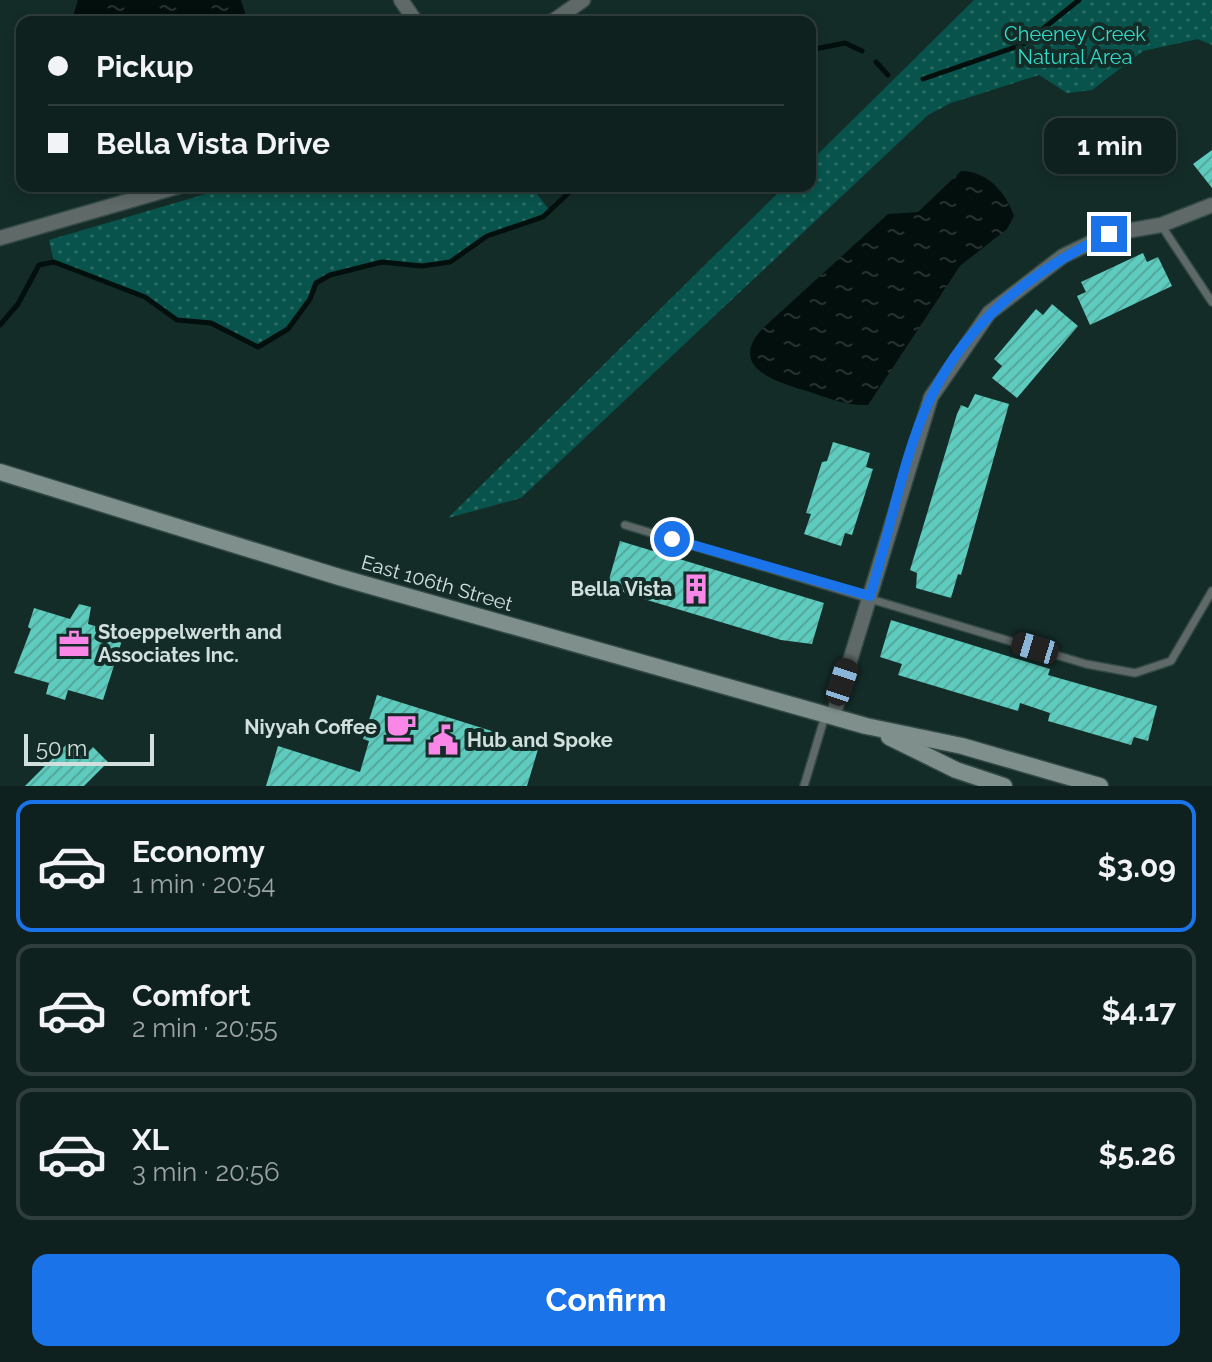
<!DOCTYPE html>
<meta charset="utf-8">
<style>
body{margin:0;font-family:Raleway,sans-serif;background:#1d2e2b;color:#f1f3f6;height:100vh;display:flex;flex-direction:column;font-size:30px;white-space:nowrap}
*{box-sizing:border-box;margin:0}
p{font-size:26px;color:#9ba3a4}
.icon{flex:none;width:44px;height:44px;fill:none;stroke:currentColor;stroke-width:2;stroke-linecap:round;stroke-linejoin:round}
.map{position:relative;height:786px;overflow:hidden}
.details{display:flex;flex-direction:column;background:#0f211e;flex:1}
.details>*{flex:none}
.top-card{position:absolute;left:16px;top:16px;width:800px;height:176px;border-radius:16px;box-shadow:0 4px 12px #0003,0 0 0 2px #2f3e3c;display:grid;align-content:center;height:176px;padding:0 32px;background:#0f211e}
.scale{position:absolute;left:24px;bottom:20px;width:130px;box-sizing:border-box;padding-left:8px;border:4px solid #d2e0dd;border-top:0;font-size:22px;line-height:28px;white-space:nowrap;color:#d2e0dd;-webkit-text-stroke:6px #142c28;paint-order:stroke}
.end{position:absolute;width:36px;height:36px;margin:-18px;border:10px solid #1a73e8;background:#fff;box-shadow:0 0 0 4px #fff}
.from{border-radius:50%}
.bubble{position:absolute;height:56px;border-radius:16px;background:#0f211e;box-shadow:0 4px 12px #0003,0 0 0 2px #2f3e3c;font-size:26px;font-weight:700;line-height:56px;text-align:center}
.car{position:absolute;width:24px;height:48px;margin:-24px -12px;border-radius:10px;box-shadow:0 0 6px 2px #0007;background:linear-gradient(#222 24%,#8ab4d8 0 40%,#222 0 76%,#8ab4d8 0 86%,#222 0)}
.top-card b{display:flex;align-items:center;gap:28px;height:76px;font-size:30px}
.top-card b+b{border-top:2px solid #2f3e3c}
.top-card i{width:20px;height:20px;background:#f1f3f6}
ul{padding:14px 0 0;list-style:none}
li{display:flex;align-items:center;gap:24px;height:132px;margin:0 16px 12px;padding:0 16px;border:4px solid #2f3e3c;border-radius:16px}
li div{flex:1}
li b{display:block;font-size:30px}
li em{font-style:normal;font-weight:700}
li.on{border-color:#1a73e8}
li>.icon{width:72px;height:72px;stroke-width:1.5}
.primary-button{display:flex;gap:16px;margin-top:auto;padding:16px 32px}
.primary-button a{flex:1;height:92px;border-radius:16px;background:#1a73e8;color:#fff;font-size:32px;font-weight:700;line-height:92px;text-align:center}
.map>svg:first-child{display:block}
</style>
<div class="map">
<svg width="1212" height="786" viewBox="0 0 1212 786">
<defs>
<pattern id="park-dots" width="8" height="8" patternUnits="userSpaceOnUse" patternTransform="scale(2)"><rect width="8" height="8" fill="#08544c"/><path d="M2 2h.1M6 6h.1" fill="none" stroke="#2b6c65" stroke-width="1.8" stroke-linecap="round"/></pattern>
<pattern id="water-ripples" width="26" height="14" patternUnits="userSpaceOnUse" patternTransform="scale(2)"><rect width="26" height="14" fill="#030f0d"/><path d="M2 4q2-2 4 0t4 0M15 11q2-2 4 0t4 0" fill="none" stroke="#273230"/></pattern>
<pattern id="building-hatch" width="6" height="6" patternUnits="userSpaceOnUse" patternTransform="scale(2)"><rect width="6" height="6" fill="#5dcbbd"/><path d="M-1 1l2-2M0 6l6-6M5 7l2-2" fill="none" stroke="#56a99e"/></pattern>
</defs>
<rect width="100%" height="100%" fill="#142c28"/>
<g fill="url(#park-dots)">
<path d="M974,0H1212V45L1198,39L1143,51L1092,90L1067,93L1039,75L951,103L928,115L521,498L448,518L785,186H810V162Z"/>
<path d="M233,186H531L550,211L487,236L450,262L422,266L382,262L330,275L316,283L310,299L288,329L258,347L211,323L177,320L145,297L54,262L49,240Z"/>
</g>
<g fill="url(#water-ripples)">
<path d="M78,0H241L245,13L243,22H71Z"/>
<path d="M961,171C987,171 1006,192 1014,216L1007,229L960,266L868,405C846,406 828,398 807,391C777,382 727,368 762,329L888,214L918,212Z"/>
</g>
<g fill="none" stroke-linecap="round" stroke-linejoin="round">
<g stroke="#030f0d" stroke-width="5">
<path d="M810,50L845,43L862,51"/>
<path d="M876,62L888,75"/>
<path d="M923,79L1024,44L1079,0"/>
<path d="M0,325L18,304L39,265L54,262L145,297L177,320L211,323L258,347L288,329L310,299L316,283L330,275L382,262L422,266L450,262L487,236L543,217L576,186"/>
</g>
</g>
<g fill="url(#building-hatch)">
<path d="M1212,150V188L1193,164Z"/>
<path d="M1143,253L1147,262L1158,257L1172,286L1090,325L1077,296L1086,292L1081,282Z"/>
<path d="M1052,304L1078,326L1017,398L992,378L1002,366L994,359L1036,309L1043,315Z"/>
<path d="M975,394L1009,404L961,575L958,574L951,598L916,588L917,573L910,570L957,414L961,405L968,408Z"/>
<path d="M833,442L870,453L866,467L873,469L852,535L845,533L841,546L804,534L811,514L806,513L822,462L827,461Z"/>
<path d="M620,541L824,603L812,644L781,640L627,594L608,583Z"/>
<path d="M79,604L91,607L88,624L124,634L103,700L68,690L65,700L46,694L49,683L14,673L31,629L28,627L34,608L70,619Z"/>
<path d="M891,620L1050,669L1048,675L1157,706L1148,741L1134,737L1131,745L1048,721L1050,713L1020,703L1018,711L898,675L902,664L880,657Z"/>
<path d="M377,695L539,746L527,786H266L278,746L360,772L369,741L363,739Z"/>
<path d="M68,743L83,757L93,747L108,762L84,786H25Z"/>
</g>
<g fill="none" stroke-linecap="round" stroke-linejoin="round">
<g stroke="#324945" stroke-width="10">
<g id="lane">
<path d="M1161,225L1212,302"/>
<path d="M625,525L1086,664L1135,673L1171,661L1212,591"/>
<path d="M804,786L825,716"/>
</g>
</g>
<g stroke="#324945" stroke-width="17">
<g id="street">
<path d="M401,0L416,22"/>
<path d="M552,22L583,0"/>
<path d="M0,238L180,186"/>
<path d="M833,716L931,397L989,313L1063,256L1109,234L1161,225L1212,205"/>
</g>
</g>
<g stroke="#324945" stroke-width="19">
<g id="secondary">
<path d="M0,472L339,577L866,726L962,746L1100,786"/>
<path d="M889,737L956,770L1004,786"/>
</g>
</g>
<use href="#lane" stroke="#5f6a68" stroke-width="7"/>
<use href="#street" stroke="#5f6a68" stroke-width="14"/>
<use href="#secondary" stroke="#7e8f8c" stroke-width="16"/>
</g>
<g fill="none" stroke-linecap="round" stroke-linejoin="round">
<path stroke="#1a73e8" stroke-width="10" d="M672,539L870,596C890,534 903,454 931,397C969,320 1033,270 1109,234"/>
</g>
<defs>
<g id="building-bare" transform="scale(2.4)"><path d="M-4-6H4V6H1V3H-1V6H-4ZM-2.5-4.3h1.7v1.8h-1.7ZM.8-4.3h1.7v1.8H.8ZM-2.5-1h1.7V.8h-1.7ZM.8-1h1.7V.8H.8Z" fill="#fa87e7" stroke="#142c28" stroke-width="2.5" paint-order="stroke"/></g>
<g id="office-bare" transform="scale(2.4)"><path d="M-6-3h4V-5.5h4V-3h4V5H-6ZM-1-4.5V-3h2v-1.5ZM-6 0V1H6V0Z" fill="#fa87e7" stroke="#142c28" stroke-width="2.5" paint-order="stroke"/></g>
<g id="cafe-bare" transform="scale(2.4)"><path d="M-5.5-4.5H6V0H3Q3 3.5 0 3.5H-2.5Q-5.5 3.5-5.5 0ZM3-3.2v2h1.7v-2ZM-6 4.5H4V6H-6Z" fill="#fa87e7" stroke="#142c28" stroke-width="2.5" paint-order="stroke"/></g>
<g id="civic-bare" transform="scale(2.4)"><path d="M-.6-6.5H3V-4.5H.6V-3L4-1V1h2V6H-6V1h2V-1L-.6-3ZM-1.2 2.5V6h2.4V2.5Z" fill="#fa87e7" stroke="#142c28" stroke-width="2.5" paint-order="stroke"/></g>
</defs>
<g fill-rule="evenodd">
<use href="#building-bare" x="696" y="589"/>
<use href="#office-bare" x="74" y="644"/>
<use href="#cafe-bare" x="401" y="727"/>
<use href="#civic-bare" x="443" y="740"/>
</g>
<g text-anchor="middle" stroke-width="8" stroke-linejoin="round" paint-order="stroke">
<g font-size="20" fill="#34dbc9" stroke="#142c28">
<text x="1075" y="41">Cheeney Creek<tspan x="1075" dy="23">Natural Area</tspan></text>
</g>
<g font-size="20" fill="#d2e0dd" stroke="#142c28">
<text transform="translate(437 583) rotate(16)" y="7">East 106th Street</text>
</g>
<g font-size="20" font-weight="bold" fill="#d2e0dd" stroke="#142c28" text-anchor="end">
<text x="672" y="596">Bella Vista</text>
<text x="98" y="639" text-anchor="start">Stoeppelwerth and<tspan x="98" dy="23">Associates Inc.</tspan></text>
<text x="377" y="734">Niyyah Coffee</text>
<text x="467" y="747" text-anchor="start">Hub and Spoke</text>
</g>
</g>
</svg>
<div class="scale">50 m</div>
<i class="end from" style="left:672px;top:539px"></i>
<i class="end" style="left:1109px;top:234px"></i>
<div class="bubble" style="left:1044px;top:118px;width:132px">1 min</div>
<i class="car" style="left:1035px;top:648px;rotate:287deg"></i>
<i class="car" style="left:842px;top:682px;rotate:18deg"></i>
<div class="top-card">
<b><i class="from"></i>Pickup</b>
<b><i></i>Bella Vista Drive</b>
</div>
</div>
<section class="details">
<ul>
<li class="on"><svg class="icon" aria-label="car" viewBox="0 0 24 24"><path d="M5 17H2v-5l4-1 3-4h7l3 4 3 1v5h-3M9 17h6M6 11h13"/><circle cx="7" cy="17" r="2"/><circle cx="17" cy="17" r="2"/></svg><div><b>Economy</b><p>1 min · 20:54</p></div><em>$3.09</em></li>
<li><svg class="icon" aria-label="car" viewBox="0 0 24 24"><path d="M5 17H2v-5l4-1 3-4h7l3 4 3 1v5h-3M9 17h6M6 11h13"/><circle cx="7" cy="17" r="2"/><circle cx="17" cy="17" r="2"/></svg><div><b>Comfort</b><p>2 min · 20:55</p></div><em>$4.17</em></li>
<li><svg class="icon" aria-label="car" viewBox="0 0 24 24"><path d="M5 17H2v-5l4-1 3-4h7l3 4 3 1v5h-3M9 17h6M6 11h13"/><circle cx="7" cy="17" r="2"/><circle cx="17" cy="17" r="2"/></svg><div><b>XL</b><p>3 min · 20:56</p></div><em>$5.26</em></li>
</ul>
<div class="primary-button"><a>Confirm</a></div>
</section>
